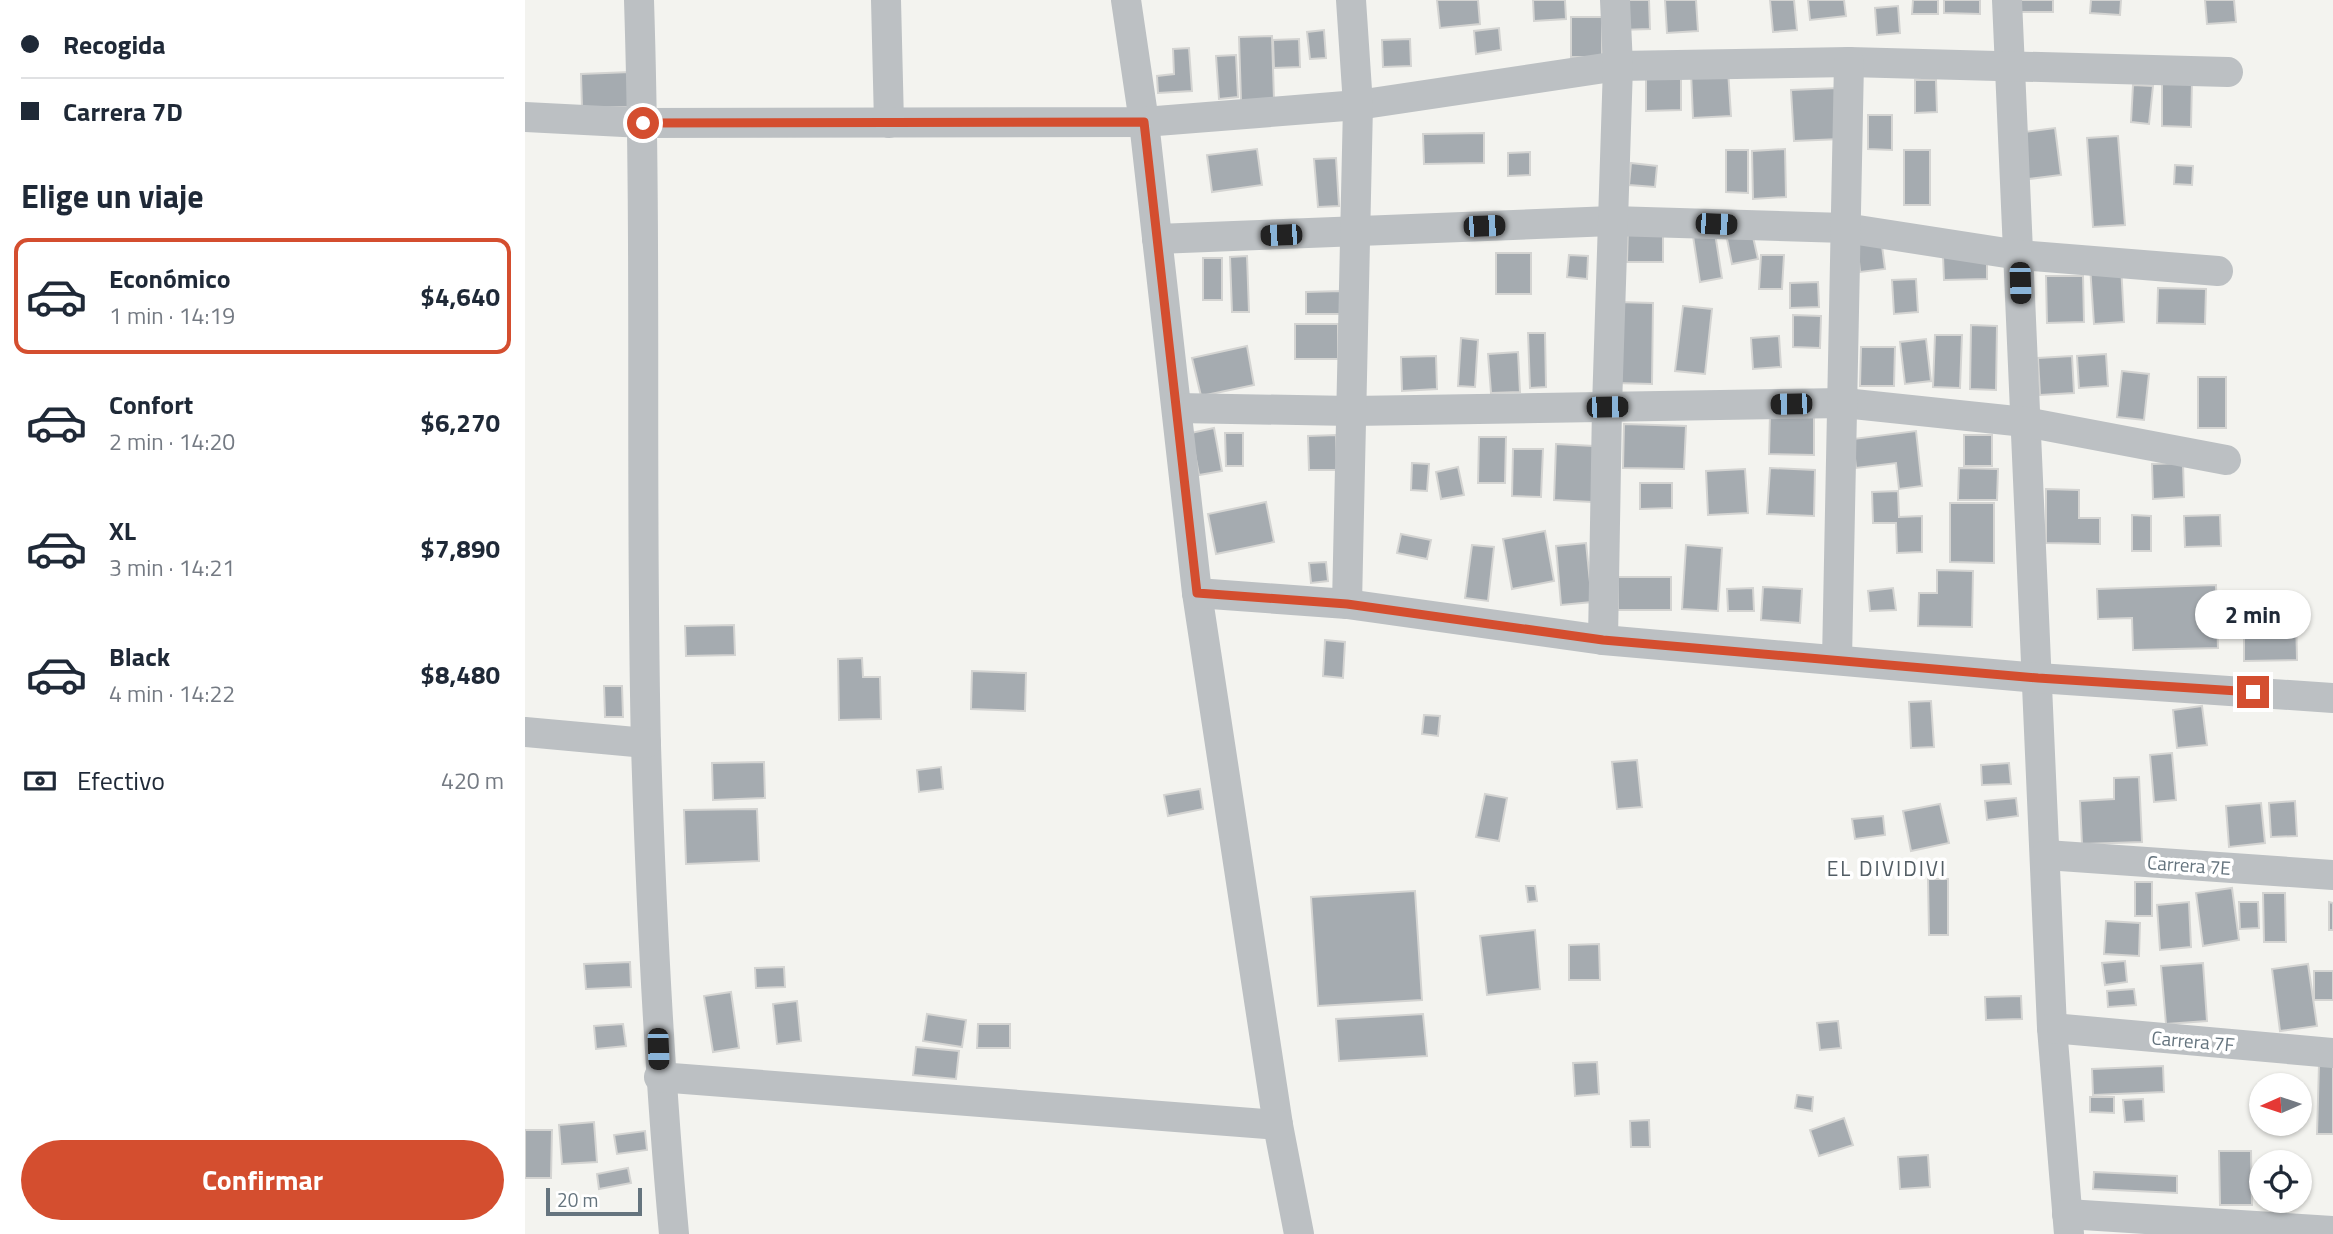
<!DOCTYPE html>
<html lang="es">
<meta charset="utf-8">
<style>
body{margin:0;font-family:"Titillium Web",sans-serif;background:#f2f2f3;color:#1f2937;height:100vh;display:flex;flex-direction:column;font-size:26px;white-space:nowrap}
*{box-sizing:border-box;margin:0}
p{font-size:23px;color:#747a83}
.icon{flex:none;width:38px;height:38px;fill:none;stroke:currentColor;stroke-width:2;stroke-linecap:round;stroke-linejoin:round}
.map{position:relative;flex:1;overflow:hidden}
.panel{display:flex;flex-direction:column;background:#fff;width:525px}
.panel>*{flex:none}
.hud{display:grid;align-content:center;height:154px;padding:0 21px;background:#fff}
.needle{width:46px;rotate:267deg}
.controls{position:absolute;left:1724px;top:1073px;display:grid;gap:14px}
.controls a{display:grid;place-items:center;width:63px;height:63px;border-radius:50%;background:#fff;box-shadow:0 2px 5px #0004;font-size:35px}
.scale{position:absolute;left:21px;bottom:18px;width:96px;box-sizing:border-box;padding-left:7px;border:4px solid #65747e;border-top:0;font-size:19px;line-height:24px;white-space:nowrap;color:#65747e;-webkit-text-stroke:5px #fff;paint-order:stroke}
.end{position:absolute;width:32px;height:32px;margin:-16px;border:9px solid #d44e2f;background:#fff;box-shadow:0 0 0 4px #fff}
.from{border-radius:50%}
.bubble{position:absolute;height:49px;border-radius:24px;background:#fff;box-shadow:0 2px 5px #0004;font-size:23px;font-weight:700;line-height:49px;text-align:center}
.car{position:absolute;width:21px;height:42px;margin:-21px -10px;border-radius:9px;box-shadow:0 0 5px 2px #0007;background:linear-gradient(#222 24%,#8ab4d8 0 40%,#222 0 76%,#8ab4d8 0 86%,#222 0)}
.hud b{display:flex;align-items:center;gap:24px;height:66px;font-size:26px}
.hud b+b{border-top:2px solid #e0e1e3}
.hud i{width:18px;height:18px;background:#1f2937}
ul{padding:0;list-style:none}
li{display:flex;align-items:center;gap:21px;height:116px;margin:0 14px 10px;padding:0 7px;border:4px solid transparent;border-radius:14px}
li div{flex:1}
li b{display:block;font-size:26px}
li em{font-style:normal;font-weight:700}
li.on{border-color:#d44e2f}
li>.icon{width:63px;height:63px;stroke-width:1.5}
h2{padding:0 21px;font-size:32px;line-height:84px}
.pay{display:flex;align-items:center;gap:18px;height:77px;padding:0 21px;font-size:26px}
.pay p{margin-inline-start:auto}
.action{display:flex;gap:14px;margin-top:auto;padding:14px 21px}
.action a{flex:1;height:80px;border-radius:42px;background:#d44e2f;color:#fff;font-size:28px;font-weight:700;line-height:80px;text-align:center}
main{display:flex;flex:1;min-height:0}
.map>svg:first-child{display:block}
</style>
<main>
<section class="panel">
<div class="hud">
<b><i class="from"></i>Recogida</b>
<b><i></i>Carrera 7D</b>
</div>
<h2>Elige un viaje</h2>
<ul>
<li class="on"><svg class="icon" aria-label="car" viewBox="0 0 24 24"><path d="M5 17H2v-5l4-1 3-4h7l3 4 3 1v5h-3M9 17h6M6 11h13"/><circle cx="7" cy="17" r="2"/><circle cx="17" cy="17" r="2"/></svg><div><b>Económico</b><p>1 min · 14:19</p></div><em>$4,640</em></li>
<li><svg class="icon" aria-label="car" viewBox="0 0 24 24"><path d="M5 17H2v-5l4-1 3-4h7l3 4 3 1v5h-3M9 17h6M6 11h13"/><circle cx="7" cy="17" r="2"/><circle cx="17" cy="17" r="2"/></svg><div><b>Confort</b><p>2 min · 14:20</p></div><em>$6,270</em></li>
<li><svg class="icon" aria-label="car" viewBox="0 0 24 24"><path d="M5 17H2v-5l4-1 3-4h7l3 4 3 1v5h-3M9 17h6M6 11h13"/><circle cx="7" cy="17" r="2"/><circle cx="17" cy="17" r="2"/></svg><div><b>XL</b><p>3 min · 14:21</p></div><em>$7,890</em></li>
<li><svg class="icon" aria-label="car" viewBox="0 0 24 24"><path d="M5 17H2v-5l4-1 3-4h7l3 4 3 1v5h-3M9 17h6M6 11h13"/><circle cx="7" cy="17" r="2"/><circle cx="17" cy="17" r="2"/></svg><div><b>Black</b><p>4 min · 14:22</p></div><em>$8,480</em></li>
</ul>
<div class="pay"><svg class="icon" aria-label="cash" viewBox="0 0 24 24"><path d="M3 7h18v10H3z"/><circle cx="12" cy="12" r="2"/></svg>Efectivo<p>420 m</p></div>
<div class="action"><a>Confirmar</a></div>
</section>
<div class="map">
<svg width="1808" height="1234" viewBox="0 0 1808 1234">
<rect width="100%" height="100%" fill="#f3f3ef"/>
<g fill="#a5abb0" stroke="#d4d4d2" stroke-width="2">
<path d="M912,0H953L955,24L915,28Z"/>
<path d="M1008,0H1040L1041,19L1009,21Z"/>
<path d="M1094,0H1124L1125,29L1095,30Z"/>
<path d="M1140,0H1171L1173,31L1142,33Z"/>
<path d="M1245,0H1269L1272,30L1248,32Z"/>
<path d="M1283,0H1319L1321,16L1285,20Z"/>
<path d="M1388,0H1413V14H1387Z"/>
<path d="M1419,0H1455V14L1419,13Z"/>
<rect x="1487" y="0" width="41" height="12"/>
<path d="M1566,0H1596L1595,15L1565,13Z"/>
<path d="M1680,0H1709L1711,22L1682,24Z"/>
<path d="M1373,6L1375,33L1352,35L1350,8Z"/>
<rect x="1046" y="17" width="31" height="40"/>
<path d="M974,28L976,50L951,54L949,31Z"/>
<path d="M799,30L801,58L785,59L782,32Z"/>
<path d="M747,36L749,100L716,101L714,37Z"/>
<path d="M774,39L775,67L749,68L748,40Z"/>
<path d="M885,39L886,66L858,67L857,40Z"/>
<path d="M664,48L667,91L633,93L632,76L649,74L648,49Z"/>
<path d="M711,55L713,97L694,99L691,56Z"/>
<path d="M1203,70L1206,116L1168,118L1166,72Z"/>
<path d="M105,72L106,107L57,108L56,74Z"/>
<path d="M1121,74H1156V110L1121,111Z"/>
<path d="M1390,80H1411L1412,112L1390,113Z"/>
<path d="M1637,81H1667L1666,127L1637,126Z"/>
<path d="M1608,85L1628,86L1624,124L1606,122Z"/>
<path d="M1313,88L1316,139L1269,141L1266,90Z"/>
<path d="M1343,115H1367V150L1343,149Z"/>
<path d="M1530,128L1536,175L1496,180L1491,133Z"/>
<path d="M959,133V163L899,164L898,134Z"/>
<path d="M1593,136L1600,225L1568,227L1562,138Z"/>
<path d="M732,149L737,185L687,192L682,155Z"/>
<path d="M1260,149L1261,197L1228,199L1227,151Z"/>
<path d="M1201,150H1223V193L1201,192Z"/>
<rect x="1379" y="150" width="26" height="55"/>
<path d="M1005,152V175L983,176V153Z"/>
<path d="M811,158L814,206L793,207L789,159Z"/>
<path d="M1106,163L1132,166L1130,187L1104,185Z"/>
<path d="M1650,165L1668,166L1667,185L1649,184Z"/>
<path d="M1103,225L1138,226V262H1102Z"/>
<path d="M1226,228L1233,259L1207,264L1201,234Z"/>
<path d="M1190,233L1197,278L1175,282L1168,236Z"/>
<path d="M1356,238L1360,269L1335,272L1332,241Z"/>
<rect x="971" y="253" width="35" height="41"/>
<path d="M1044,255L1063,256L1062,279L1042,277Z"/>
<path d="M1236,255H1259L1257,289H1234Z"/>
<path d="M722,256L724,312H707L705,257Z"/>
<path d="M1418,256H1462V279L1419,280Z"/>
<rect x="678" y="258" width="19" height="42"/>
<path d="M1596,264L1599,322L1569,324L1565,266Z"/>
<path d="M1521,276H1558L1559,322L1522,323Z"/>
<path d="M1391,279L1393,312L1369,314L1367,280Z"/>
<path d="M1293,282L1294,307L1265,308V283Z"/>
<path d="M1633,288L1681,289L1680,324L1632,323Z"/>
<path d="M816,291V314H781V292Z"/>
<path d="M1092,302L1128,303L1127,384L1090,383Z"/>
<path d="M1158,306L1187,309L1180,374L1150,371Z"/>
<path d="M1268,315L1296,316L1295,348L1268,347Z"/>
<rect x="770" y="324" width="43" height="35"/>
<path d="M1446,325L1472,326L1471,390L1445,389Z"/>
<path d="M1003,333H1020L1021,387L1005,388Z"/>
<path d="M1410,335H1437L1435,388L1408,387Z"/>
<path d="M1254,336L1256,367L1228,369L1226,338Z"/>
<path d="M936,338L953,340L950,387L933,386Z"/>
<path d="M1401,339L1406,381L1380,384L1375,342Z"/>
<path d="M722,346L729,385L676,396L667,358Z"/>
<path d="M1336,347H1370L1369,386H1335Z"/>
<path d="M993,352L995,392L966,393L963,354Z"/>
<path d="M1581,354L1583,386L1554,388L1552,356Z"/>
<path d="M911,356L912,389L877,391L876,357Z"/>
<path d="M1547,356L1549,393L1515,395L1513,358Z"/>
<path d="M1597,371L1624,374L1619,420L1592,417Z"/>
<rect x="1673" y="377" width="28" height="51"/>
<path d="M1245,414H1289V455L1244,454Z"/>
<path d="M1099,424L1161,426L1159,469L1098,468Z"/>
<path d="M689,428L697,471L674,475L666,433Z"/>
<path d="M1391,431L1397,486L1374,489L1371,463L1331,468L1328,439Z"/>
<path d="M700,433H718V466H701Z"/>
<path d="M811,435L812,470H784L783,436Z"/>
<rect x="1439" y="435" width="28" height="31"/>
<path d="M954,437H981L980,483H953Z"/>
<path d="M1031,444L1069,446L1067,502L1029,500Z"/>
<path d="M988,449H1018L1016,497L987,496Z"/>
<path d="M887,463L904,464L902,491L886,490Z"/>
<path d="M1658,463L1659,497L1628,499L1627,464Z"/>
<path d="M933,467L939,495L916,499L911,472Z"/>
<path d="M1245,468L1290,470L1289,516L1242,514Z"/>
<path d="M1434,468L1473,469L1472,500H1433Z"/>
<path d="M1220,469L1223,513L1183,515L1181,471Z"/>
<path d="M1115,483H1147V508L1115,509Z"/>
<path d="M1521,489L1554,490V518H1575V544L1521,543Z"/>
<path d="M1373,491L1374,517L1397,516V552L1372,553L1371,523H1348L1347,492Z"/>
<path d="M741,502L749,542L691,554L683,514Z"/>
<path d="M1425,503H1469V563L1425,562Z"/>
<path d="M1607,515L1626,516V551H1607Z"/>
<path d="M1695,515L1696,546L1660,547L1659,516Z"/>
<path d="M1020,531L1029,581L987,589L978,539Z"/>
<path d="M876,534L906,540L902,559L872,553Z"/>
<path d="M1061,543L1067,602L1036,605L1031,546Z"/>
<path d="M947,545L969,547L963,601L940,598Z"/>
<path d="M1161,545L1197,548L1193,611L1157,609Z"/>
<path d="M801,562L803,581L786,583L784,563Z"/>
<path d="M1412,570L1448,571L1447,627L1393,626L1394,593H1412Z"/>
<rect x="1093" y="577" width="53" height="33"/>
<path d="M1691,585L1693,648L1608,650L1607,618L1573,619L1572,589Z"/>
<path d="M1238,587L1277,589L1275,623L1236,620Z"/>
<path d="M1228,588L1229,611H1203L1202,589Z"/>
<path d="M1368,588L1371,610L1345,611L1343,591Z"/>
<path d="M1771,614L1772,660L1719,661V615Z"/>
<path d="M209,625L210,655L161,656L160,626Z"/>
<path d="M800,640L820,642L818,678L798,676Z"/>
<path d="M337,658L338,677H355L356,719L314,720L313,659Z"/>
<path d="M447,671L501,673L500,711L446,709Z"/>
<path d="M79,686H97L98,717H80Z"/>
<path d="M1406,701L1409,747L1386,748L1384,702Z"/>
<path d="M1677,706L1682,745L1652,748L1648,710Z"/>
<path d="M899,715L915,716L913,736L897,734Z"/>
<path d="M1647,753L1651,800L1629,802L1625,755Z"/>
<path d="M1112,760L1117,807L1092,809L1087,762Z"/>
<path d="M239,762L240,798L188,800L187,763Z"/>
<path d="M1484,763L1486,784L1457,785L1456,765Z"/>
<path d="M416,767L418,789L394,792L392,770Z"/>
<path d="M1614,777L1617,842L1557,844L1555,801L1589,799V778Z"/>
<path d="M675,789L678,809L643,816L639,795Z"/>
<path d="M960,794L982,798L974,841L951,837Z"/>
<path d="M1491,798L1493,816L1462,820L1460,801Z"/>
<path d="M1770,801L1772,836L1746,837L1744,803Z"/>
<path d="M1736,803L1740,843L1704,847L1701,806Z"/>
<path d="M1415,804L1424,843L1386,851L1378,811Z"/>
<path d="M232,809L234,861L161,864L159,810Z"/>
<path d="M1358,816L1360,835L1330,839L1327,819Z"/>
<path d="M1403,879H1423V935H1404Z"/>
<rect x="1610" y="882" width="17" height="34"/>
<path d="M1001,886H1010L1012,901L1003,902Z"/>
<path d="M1707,888L1714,940L1678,946L1671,893Z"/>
<path d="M890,891L897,1000L793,1006L786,897Z"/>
<path d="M1738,893H1760L1761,942H1739Z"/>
<path d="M1664,902L1666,947L1635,950L1632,905Z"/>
<path d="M1714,902H1733L1734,928L1715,929Z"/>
<path d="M1804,902L1808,903V930H1804Z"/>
<path d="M1581,921L1615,923L1614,956L1579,954Z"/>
<path d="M1010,930L1015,989L962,995L955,936Z"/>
<path d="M1074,944L1075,980H1044V945Z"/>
<path d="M1600,961L1602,982L1580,985L1577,963Z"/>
<path d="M105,962L106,987L61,989L59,964Z"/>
<path d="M1678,963L1682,1021L1641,1024L1636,966Z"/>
<path d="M1783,964L1792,1026L1755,1031L1747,969Z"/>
<path d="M259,967L260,987L231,988L230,968Z"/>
<rect x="1789" y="971" width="19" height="29"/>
<path d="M1609,989L1611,1005L1583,1007L1582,991Z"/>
<path d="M206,992L214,1048L188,1052L179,996Z"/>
<path d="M1496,996L1497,1019L1461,1020L1460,997Z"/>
<path d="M272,1001L276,1041L252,1044L248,1004Z"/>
<path d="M402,1014L441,1020L437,1047L398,1041Z"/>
<path d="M898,1014L902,1056L814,1061L811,1019Z"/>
<path d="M1313,1021L1316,1048L1295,1050L1292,1023Z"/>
<path d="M98,1024L101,1046L71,1049L69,1026Z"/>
<path d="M453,1024H485V1048H452Z"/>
<path d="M391,1047L434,1051L431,1079L388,1075Z"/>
<path d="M1072,1062L1074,1094L1050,1096L1048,1063Z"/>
<path d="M1794,1064L1808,1065V1134H1792Z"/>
<path d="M1638,1066L1639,1092L1568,1095L1567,1069Z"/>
<path d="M1272,1095L1288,1097L1287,1111L1270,1108Z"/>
<path d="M1565,1097H1589V1113L1565,1112Z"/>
<path d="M1618,1099L1619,1121L1600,1122L1598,1100Z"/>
<path d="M1319,1118L1328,1145L1294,1156L1285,1130Z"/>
<path d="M1124,1120L1125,1147H1106L1105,1121Z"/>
<path d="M69,1122L72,1162L37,1164L34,1125Z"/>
<path d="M0,1130H27L26,1178H0Z"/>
<path d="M120,1131L122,1150L92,1154L89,1135Z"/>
<path d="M1694,1151H1726L1727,1205H1695Z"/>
<path d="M1403,1155L1405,1187L1375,1189L1373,1157Z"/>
<path d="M103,1168L106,1183L74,1189L72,1174Z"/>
<path d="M1569,1172L1652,1176V1193L1568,1189Z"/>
</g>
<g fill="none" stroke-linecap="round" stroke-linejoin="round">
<g stroke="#bcc0c3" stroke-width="30">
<path d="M114,0C122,248 115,497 121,745C126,908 134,1071 149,1234"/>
<path d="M361,0L364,123"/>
<path d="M601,0L619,122L672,593L753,1125L774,1234"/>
<path d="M1482,0L1527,1028L1544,1234"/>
<path d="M0,117L118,123L619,122L833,105L1093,66L1324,62L1703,72"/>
<path d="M632,239L1087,221L1320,228L1494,255L1693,271"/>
<path d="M652,408L827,411L1319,403L1500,422L1701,460"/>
<path d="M672,593L822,604L1078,640L1513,678L1808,698"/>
<path d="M822,604L833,105L826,0"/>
<path d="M1078,640L1082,407L1093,66L1090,0"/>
<path d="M1312,660L1324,62"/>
<path d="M0,732L121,743"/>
<path d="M1521,855L1808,875"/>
<path d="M1527,1028L1808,1053"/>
<path d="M134,1077L753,1125"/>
<path d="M1542,1214L1808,1231"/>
</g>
</g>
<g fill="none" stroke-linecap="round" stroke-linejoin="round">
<path stroke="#d44e2f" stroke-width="9" d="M118,123L619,122L672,593L822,604L1078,640L1513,678L1728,692"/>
</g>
<g text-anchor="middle" stroke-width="7" stroke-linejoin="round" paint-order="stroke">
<g font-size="19" fill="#65747e" stroke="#fff">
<text transform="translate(1664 865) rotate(4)" y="7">Carrera 7E</text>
<text transform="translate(1668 1041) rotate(5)" y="7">Carrera 7F</text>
</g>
<g font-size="21" letter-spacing="2" fill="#525d64" stroke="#fff">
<text x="1362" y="876">EL DIVIDIVI</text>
</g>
</g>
</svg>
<div class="controls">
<a><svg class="needle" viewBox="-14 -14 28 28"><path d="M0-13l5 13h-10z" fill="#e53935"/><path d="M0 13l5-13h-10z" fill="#747a83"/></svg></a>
<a><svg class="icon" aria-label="locate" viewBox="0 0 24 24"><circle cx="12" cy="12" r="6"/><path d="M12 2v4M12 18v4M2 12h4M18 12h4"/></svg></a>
</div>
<div class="scale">20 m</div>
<i class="end from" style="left:118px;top:123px"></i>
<i class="end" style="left:1728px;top:692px"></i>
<div class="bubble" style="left:1670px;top:590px;width:116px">2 min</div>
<i class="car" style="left:1191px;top:224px;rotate:92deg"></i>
<i class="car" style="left:959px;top:226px;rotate:88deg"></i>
<i class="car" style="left:756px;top:235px;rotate:268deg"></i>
<i class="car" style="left:1495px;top:283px;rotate:178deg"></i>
<i class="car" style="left:1266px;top:404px;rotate:269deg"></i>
<i class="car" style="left:1082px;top:407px;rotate:89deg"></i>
<i class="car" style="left:133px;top:1049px;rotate:178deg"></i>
</div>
</main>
